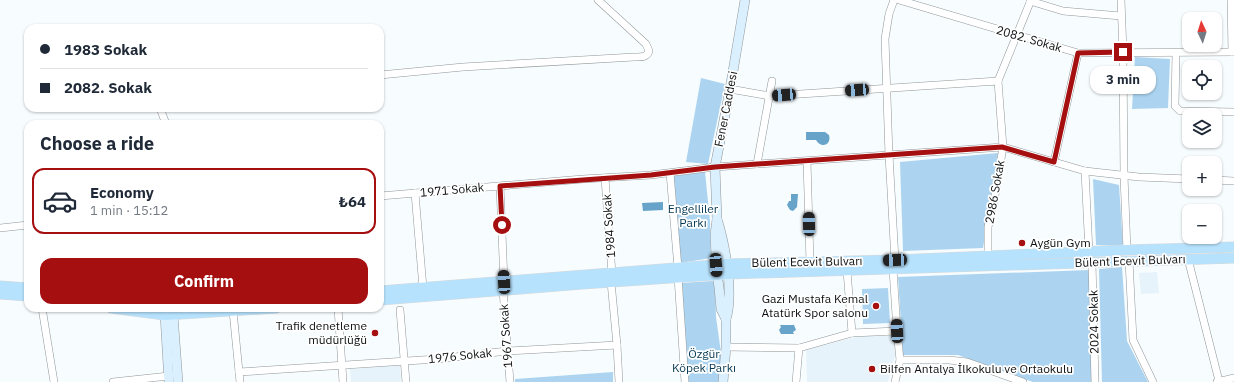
<!DOCTYPE html>
<meta charset="utf-8">
<style>
body{margin:0;font-family:"IBM Plex Sans",sans-serif;background:#f2f2f3;color:#1f2937;height:100vh;display:flex;flex-direction:column;font-size:15px;white-space:nowrap}
*{box-sizing:border-box;margin:0}
p{font-size:13px;color:#747a83}
.icon{flex:none;width:22px;height:22px;fill:none;stroke:currentColor;stroke-width:2;stroke-linecap:round;stroke-linejoin:round}
.map{position:relative;flex:1;overflow:hidden}
.drawer{position:absolute;left:24px;top:120px;width:360px;height:192px;display:flex;flex-direction:column;background:#fff;border-radius:12px;box-shadow:0 1px 3px #0004}
.drawer>*{flex:none}
.top-card{position:absolute;left:24px;top:24px;width:360px;height:88px;border-radius:12px;box-shadow:0 1px 3px #0004;display:grid;align-content:center;height:88px;padding:0 16px;background:#fff}
.needle{width:26px;rotate:356deg}
.fabs{position:absolute;left:1182px;top:12px;display:grid;gap:8px}
.fabs a{display:grid;place-items:center;width:40px;height:40px;border-radius:8px;background:#fff;box-shadow:0 1px 3px #0004;font-size:20px}
.end{position:absolute;width:18px;height:18px;margin:-9px;border:5px solid #a50f10;background:#fff;box-shadow:0 0 0 2px #fff}
.from{border-radius:50%}
.bubble{position:absolute;height:28px;border-radius:12px;background:#fff;box-shadow:0 1px 3px #0004;font-size:13px;font-weight:700;line-height:28px;text-align:center}
.car{position:absolute;width:12px;height:24px;margin:-12px -6px;border-radius:5px;box-shadow:0 0 3px 1px #0007;background:linear-gradient(#222 24%,#8ab4d8 0 40%,#222 0 76%,#8ab4d8 0 86%,#222 0)}
.top-card b{display:flex;align-items:center;gap:14px;height:38px;font-size:15px}
.top-card b+b{border-top:1px solid #e0e1e3}
.top-card i{width:10px;height:10px;background:#1f2937}
ul{padding:0;list-style:none}
li{display:flex;align-items:center;gap:12px;height:66px;margin:0 8px 6px;padding:0 8px;border:2px solid transparent;border-radius:12px}
li div{flex:1}
li b{display:block;font-size:15px}
li em{font-style:normal;font-weight:700}
li.on{border-color:#a50f10}
li>.icon{width:36px;height:36px;stroke-width:1.5}
h2{padding:0 16px;font-size:18px;line-height:48px}
.cta{display:flex;gap:8px;margin-top:auto;padding:8px 16px}
.cta a{flex:1;height:46px;border-radius:12px;background:#a50f10;color:#fff;font-size:16px;font-weight:700;line-height:46px;text-align:center}
.map>svg:first-child{display:block}
</style>
<div class="map">
<svg width="1234" height="382" viewBox="0 0 1234 382">
<rect width="100%" height="100%" fill="#f7fcff"/>
<g fill="#e6f3fb">
<path d="M1157,272L1159,293L1141,294L1139,273Z"/>
<path d="M860,336H893L895,355L888,382H807L806,350Z"/>
<path d="M400,365L401,382H351L350,369Z"/>
</g>
<g fill="#acd4f0">
<path d="M1135,57L1170,59L1168,108L1132,109Z"/>
<path d="M701,78L725,84L708,164L686,162Z"/>
<path d="M998,153L983,248L903,251L900,162Z"/>
<path d="M705,172L710,221L711,258L680,263L673,176Z"/>
<path d="M1093,179L1119,185L1123,246L1096,245Z"/>
<path d="M1122,267L1127,341L1148,382H1102L1099,269Z"/>
<path d="M1089,270L1092,382H1033L958,355H903L898,277Z"/>
<path d="M712,281L715,282L716,317L722,360L719,382H688L682,283Z"/>
<path d="M888,288L890,323L863,324L862,289Z"/>
<path d="M613,372V382H515V379Z"/>
</g>
<g fill="#68a4ca">
<path d="M806,132H825L829,135C832,145 821,149 816,140H806Z"/>
<path d="M791,194H798L797,207L793,211L790,210L787,205L789,201H791Z"/>
<path d="M663,202V210L643,211L642,203Z"/>
<path d="M780,325H794L796,330L793,332L794,334H781L779,330L781,327Z"/>
</g>
<g fill="none" stroke-linecap="round" stroke-linejoin="round">
<g stroke="#919699" stroke-width="8">
<g id="street">
<path d="M894,0L889,14L885,39L889,155L895,260"/>
<path d="M899,0L1078,53L1234,52"/>
<path d="M1121,0L1123,52L1124,176L1127,250"/>
<path d="M1231,0L1232,52"/>
<path d="M1030,1L1063,11L1121,16"/>
<path d="M1176,53L1175,106L1180,111L1234,112"/>
<path d="M380,75L463,67L634,57C640,57 647,58 649,51L646,44L598,0"/>
<path d="M998,81L1031,0"/>
<path d="M160,108L166,124"/>
<path d="M807,161L810,262"/>
<path d="M1054,162L1078,53"/>
<path d="M757,164L772,81"/>
<path d="M1085,171L1089,252"/>
<path d="M670,173L678,268"/>
<path d="M605,178L612,274"/>
<path d="M1215,180L1234,181"/>
<path d="M500,186L504,282"/>
<path d="M415,193L423,288"/>
<path d="M380,196L583,179L651,175L715,167L1003,147L998,81L770,96L730,89"/>
<path d="M0,228L28,225"/>
<path d="M988,256V227L994,201L1003,147L1085,171L1139,177L1189,179"/>
<path d="M1188,259L1219,381"/>
<path d="M1129,260L1133,340L1153,382"/>
<path d="M1092,262L1095,382"/>
<path d="M893,269L897,331L900,360L895,382"/>
<path d="M847,271L852,333"/>
<path d="M678,277L685,382"/>
<path d="M503,290L510,382"/>
<path d="M42,308L54,382"/>
<path d="M338,308L343,382"/>
<path d="M400,310L406,382"/>
<path d="M233,311L240,382"/>
<path d="M617,345L619,382"/>
<path d="M726,347L799,348L852,333L897,331"/>
<path d="M900,360H949L967,362L1023,382"/>
<path d="M239,372L437,359L507,351L617,345L611,282"/>
<path d="M113,382L169,376"/>
<path d="M796,382L799,348"/>
<path d="M1217,382L1234,378"/>
</g>
</g>
<g stroke="#919699" stroke-width="10">
<g id="secondary">
<path d="M717,219L715,167L730,89L745,0"/>
<path d="M717,219C725,244 734,293 726,319L721,309L719,287L717,275L715,235Z"/>
<path d="M168,308L165,315L169,382"/>
<path d="M169,308L173,315L178,382"/>
<path d="M723,382L726,347V319"/>
</g>
</g>
<g stroke="#d8d9d9" stroke-width="11">
<g id="primary">
<path d="M0,286L28,288"/>
<path d="M380,291L727,264L895,260L1127,250L1234,247"/>
<path d="M0,294L28,296"/>
<path d="M380,300L582,284L728,274L1234,258"/>
<path d="M111,308L165,315L276,308"/>
</g>
</g>
<use href="#street" stroke="#fff" stroke-width="7"/>
<use href="#secondary" stroke="#dbf0fe" stroke-width="9"/>
<use href="#primary" stroke="#b7e2fd" stroke-width="10"/>
</g>
<g fill="none" stroke-linecap="round" stroke-linejoin="round">
<path stroke="#a50f10" stroke-width="5" d="M502,225L500,186L651,175L715,167L1002,147L1054,162L1078,53L1123,52"/>
</g>
<g fill="#a50f10" stroke="#fff" stroke-width="1.5">
<circle cx="1022" cy="243" r="4"/>
<circle cx="876" cy="306" r="4"/>
<circle cx="375" cy="333" r="4"/>
<circle cx="872" cy="369" r="4"/>
</g>
<g text-anchor="middle" stroke-width="3.5" stroke-linejoin="round" paint-order="stroke">
<g font-size="12" fill="#0d0f10" stroke="#fff">
<text transform="translate(1029 39) rotate(16)" y="4">2082. Sokak</text>
<text transform="translate(726 109) rotate(-79)" y="4">Fener Caddesi</text>
<text transform="translate(452 190) rotate(-5)" y="4">1971 Sokak</text>
<text transform="translate(995 192) rotate(-80)" y="4">2986 Sokak</text>
<text transform="translate(609 226) rotate(-94)" y="4">1984 Sokak</text>
<text transform="translate(1130 261) rotate(-2)" y="4">Bülent Ecevit Bulvarı</text>
<text transform="translate(807 262) rotate(-1)" y="4">Bülent Ecevit Bulvarı</text>
<text transform="translate(1094 322) rotate(-91)" y="4">2024 Sokak</text>
<text transform="translate(506 336) rotate(-94)" y="4">1967 Sokak</text>
<text transform="translate(460 356) rotate(-6)" y="4">1976 Sokak</text>
</g>
<g font-size="12" fill="#063953" stroke="#fff">
<text x="693" y="213">Engelliler<tspan x="693" dy="14">Parkı</tspan></text>
<text x="704" y="358">Özgür<tspan x="704" dy="14">Köpek Parkı</tspan></text>
</g>
<g font-size="12" fill="#0d0f10" stroke="#fff" text-anchor="start">
<text x="1030" y="247">Aygün Gym</text>
<text x="868" y="303" text-anchor="end">Gazi Mustafa Kemal<tspan x="868" dy="14">Atatürk Spor salonu</tspan></text>
<text x="367" y="330" text-anchor="end">Trafik denetleme<tspan x="367" dy="14">müdürlüğü</tspan></text>
<text x="880" y="373">Bilfen Antalya İlkokulu ve Ortaokulu</text>
</g>
</g>
</svg>
<div class="fabs">
<a><svg class="needle" viewBox="-14 -14 28 28"><path d="M0-13l5 13h-10z" fill="#e53935"/><path d="M0 13l5-13h-10z" fill="#747a83"/></svg></a>
<a><svg class="icon" aria-label="locate" viewBox="0 0 24 24"><circle cx="12" cy="12" r="6"/><path d="M12 2v4M12 18v4M2 12h4M18 12h4"/></svg></a>
<a><svg class="icon" aria-label="layers" viewBox="0 0 24 24"><path d="M12 4l9 5-9 5-9-5zM3 14l9 5 9-5"/></svg></a>
<a>+</a>
<a>−</a>
</div>
<i class="end from" style="left:502px;top:225px"></i>
<i class="end" style="left:1123px;top:52px"></i>
<div class="bubble" style="left:1090px;top:66px;width:66px">3 min</div>
<i class="car" style="left:857px;top:90px;rotate:266deg"></i>
<i class="car" style="left:784px;top:95px;rotate:266deg"></i>
<i class="car" style="left:809px;top:224px;rotate:359deg"></i>
<i class="car" style="left:895px;top:260px;rotate:268deg"></i>
<i class="car" style="left:716px;top:265px;rotate:176deg"></i>
<i class="car" style="left:504px;top:282px;rotate:357deg"></i>
<i class="car" style="left:897px;top:331px;rotate:357deg"></i>
<div class="top-card">
<b><i class="from"></i>1983 Sokak</b>
<b><i></i>2082. Sokak</b>
</div>
<section class="drawer">
<h2>Choose a ride</h2>
<ul>
<li class="on"><svg class="icon" aria-label="car" viewBox="0 0 24 24"><path d="M5 17H2v-5l4-1 3-4h7l3 4 3 1v5h-3M9 17h6M6 11h13"/><circle cx="7" cy="17" r="2"/><circle cx="17" cy="17" r="2"/></svg><div><b>Economy</b><p>1 min · 15:12</p></div><em>₺64</em></li>
</ul>
<div class="cta"><a>Confirm</a></div>
</section>
</div>
